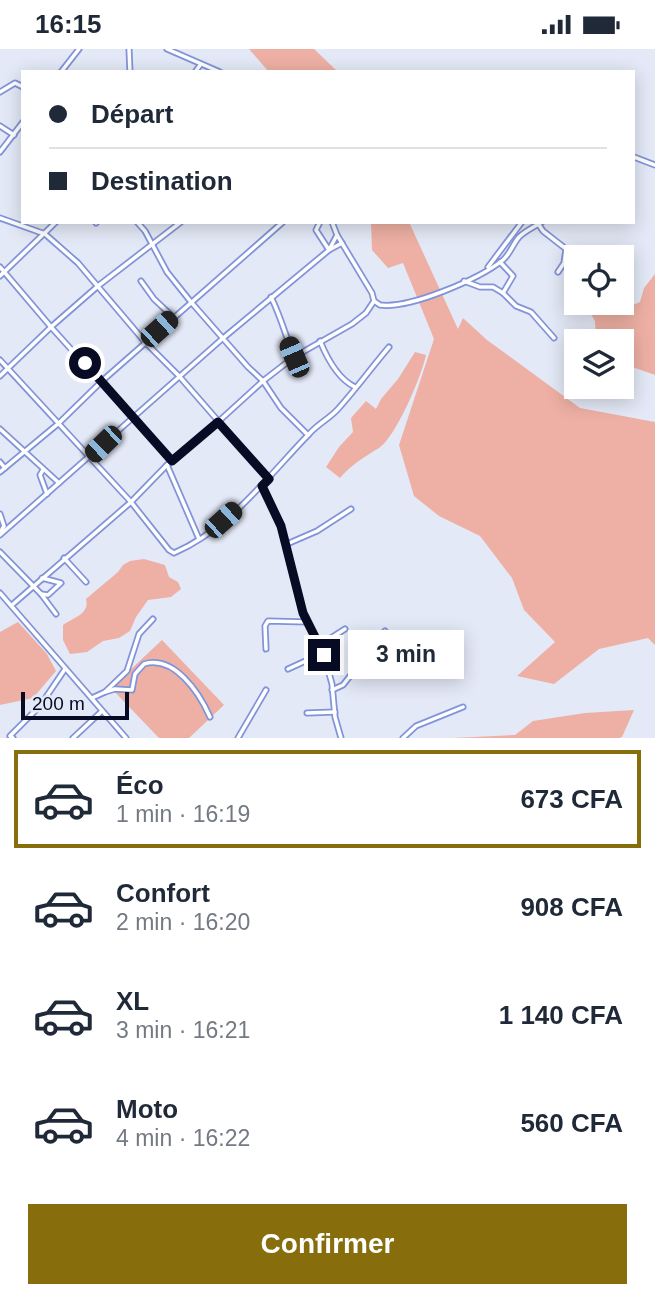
<!DOCTYPE html>
<html lang="fr">
<meta charset="utf-8">
<style>
body{margin:0;font-family:Arial,sans-serif;background:#f6f6f7;color:#1f2937;height:100vh;display:flex;flex-direction:column;font-size:26px;white-space:nowrap}
*{box-sizing:border-box;margin:0}
p{font-size:23px;color:#747a83}
.icon{flex:none;width:38px;height:38px;fill:none;stroke:currentColor;stroke-width:2;stroke-linecap:round;stroke-linejoin:round}
.map{position:relative;height:689px;overflow:hidden}
.details{display:flex;flex-direction:column;background:#fff;flex:1}
.details>*{flex:none}
.hud{position:absolute;left:21px;top:21px;width:614px;height:154px;border-radius:0px;box-shadow:0 4px 18px #0003;display:grid;align-content:center;height:154px;padding:0 28px;background:#fff}
.tools{position:absolute;left:564px;top:196px;display:grid;gap:14px}
.tools a{display:grid;place-items:center;width:70px;height:70px;border-radius:0px;background:#fff;box-shadow:0 4px 18px #0003;font-size:35px}
.scale{position:absolute;left:21px;bottom:18px;width:108px;box-sizing:border-box;padding-left:7px;border:4px solid #070b24;border-top:0;font-size:19px;line-height:24px;white-space:nowrap;color:#070b24;-webkit-text-stroke:5px #e4e9f7;paint-order:stroke}
.end{position:absolute;width:32px;height:32px;margin:-16px;border:9px solid #070b24;background:#fff;box-shadow:0 0 0 4px #fff}
.from{border-radius:50%}
.bubble{position:absolute;height:49px;border-radius:0px;background:#fff;box-shadow:0 4px 18px #0003;font-size:23px;font-weight:600;line-height:49px;text-align:center}
.car{position:absolute;width:21px;height:42px;margin:-21px -10px;border-radius:9px;box-shadow:0 0 5px 2px #0007;background:linear-gradient(#222 24%,#8ab4d8 0 40%,#222 0 76%,#8ab4d8 0 86%,#222 0)}
.hud b{display:flex;align-items:center;gap:24px;height:66px;font-size:26px}
.hud b+b{border-top:2px solid #e0e1e3}
.hud i{width:18px;height:18px;background:#1f2937}
ul{padding:12px 0 0;list-style:none}
li{display:flex;align-items:center;gap:21px;height:98px;margin:0 14px 10px;padding:0 14px;border:4px solid transparent;border-radius:0px}
li div{flex:1}
li b{display:block;font-size:26px}
li em{font-style:normal;font-weight:600}
li.selected{border-color:#876d0b}
li>.icon{width:63px;height:63px;stroke-width:1.5}
.cta{display:flex;gap:14px;margin-top:auto;padding:14px 28px}
.cta a{flex:1;height:80px;border-radius:0px;background:#876d0b;color:#fff;font-size:28px;font-weight:600;line-height:80px;text-align:center}
.status{display:flex;justify-content:space-between;align-items:center;height:49px;padding:0 35px;background:#fff;direction:ltr}
.status svg{height:19px;fill:currentColor}
.map>svg:first-child{display:block}
</style>
<div class="status"><b>16:15</b><svg viewBox="0 0 49 12"><path d="M0 12V9h3v3zM5 12V6h3v6zM10 12V3h3v9zM15 12V0h3v12zM26 1h20v11H26zM47 4h2v5h-2z"/></svg></div>
<div class="map">
<svg width="655" height="689" viewBox="0 0 655 689">
<rect width="100%" height="100%" fill="#e4e9f7"/>
<g fill="#eeb0a4">
<path d="M249,0H314L338,23H269Z"/>
<path d="M371,173H409L458,280L463,269L487,291L580,359L655,373V596L648,589L599,600L554,635L517,627L555,593L524,561L512,529L480,487L439,467L414,447L399,396L434,290L403,214L388,219L372,201Z"/>
<path d="M655,225V326L621,314V292H596L595,272L586,257L587,254H621V243L622,250L628,258L640,253L644,239Z"/>
<path d="M415,303L426,306C422,326 396,388 379,399C364,408 351,416 340,429L326,418L339,398L353,383L351,369L366,352L376,360L381,350L398,330Z"/>
<path d="M144,510L165,516L169,528L178,533L181,540L171,548L148,551L136,568L130,582L119,589L103,592L87,603L70,605L63,591V576C74,568 90,565 86,550L118,523L123,516L130,512Z"/>
<path d="M18,573L47,605L56,622L33,649L0,656V583Z"/>
<path d="M162,591L224,656L189,689H159L111,639Z"/>
<path d="M634,661L622,688L619,689H453L515,686L533,672L585,664Z"/>
</g>
<g fill="none" stroke-linecap="round" stroke-linejoin="round">
<g stroke="#8194d9" stroke-width="7">
<g id="minor">
<path d="M129,0L130,23"/>
<path d="M167,0L220,23"/>
<path d="M61,23L79,0"/>
<path d="M195,23L201,15"/>
<path d="M0,43L15,34L23,38"/>
<path d="M0,77L14,86"/>
<path d="M0,103L23,73"/>
<path d="M634,108L655,116"/>
<path d="M0,169L45,185L78,214L145,293L179,327L268,429"/>
<path d="M137,173L145,182L167,223L191,253L248,318L263,332L281,359L308,386"/>
<path d="M320,173L316,181L329,201L342,194"/>
<path d="M96,174L97,173"/>
<path d="M539,176L543,182L566,200L564,214L558,223"/>
<path d="M500,213L513,227L503,244"/>
<path d="M0,218L51,278L172,412"/>
<path d="M488,218L522,173"/>
<path d="M0,227L56,173"/>
<path d="M141,232L154,250L172,267"/>
<path d="M464,232L480,238H493L503,244L516,257L531,263L554,289"/>
<path d="M271,248C281,268 286,288 294,308"/>
<path d="M374,252L380,256C410,260 479,230 503,211C510,205 513,195 519,188C525,182 534,178 542,173"/>
<path d="M320,292C327,309 338,330 355,338"/>
<path d="M0,311L131,453L169,501L174,504C230,480 268,427 310,384C318,375 330,369 338,360C356,340 372,318 389,298"/>
<path d="M0,327L51,278L98,237L181,173"/>
<path d="M0,380L59,434"/>
<path d="M0,413L5,419"/>
<path d="M167,416L199,490"/>
<path d="M43,421L40,426L47,445"/>
<path d="M0,423L59,374L102,332L283,173"/>
<path d="M262,437L281,477L303,564L324,606L332,635L335,668L341,689"/>
<path d="M0,465L4,477L1,482"/>
<path d="M0,486L222,290L329,201L337,186"/>
<path d="M287,495L317,482L351,460"/>
<path d="M0,503L41,545L56,565"/>
<path d="M64,509L86,533"/>
<path d="M0,544L126,689"/>
<path d="M41,545L48,546L61,534L42,529"/>
<path d="M12,556L131,453L167,416L218,373L263,332L294,308L352,275L366,264L374,252L372,244L337,186L332,173"/>
<path d="M320,596L345,580"/>
<path d="M266,600L265,577L268,572L307,573"/>
<path d="M288,620L323,604"/>
<path d="M332,641L343,636L354,622L356,611L385,582"/>
<path d="M105,643L115,640L132,641L135,625L144,615C174,606 199,643 210,668"/>
<path d="M92,649L105,643L127,622L139,585L153,570"/>
<path d="M307,664L335,663"/>
<path d="M13,689L10,687L40,657L65,620"/>
<path d="M73,689L102,662"/>
<path d="M238,689L266,641"/>
<path d="M403,689L416,677L463,658"/>
</g>
</g>
<use href="#minor" stroke="#fff" stroke-width="3.5"/>
</g>
<g fill="none" stroke-linecap="round" stroke-linejoin="round">
<path stroke="#070b24" stroke-width="9" d="M85,314L172,412L218,373L269,430L262,437L281,477L303,564L324,606"/>
</g>
</svg>
<div class="tools">
<a><svg class="icon" aria-label="locate" viewBox="0 0 24 24"><circle cx="12" cy="12" r="6"/><path d="M12 2v4M12 18v4M2 12h4M18 12h4"/></svg></a>
<a><svg class="icon" aria-label="layers" viewBox="0 0 24 24"><path d="M12 4l9 5-9 5-9-5zM3 14l9 5 9-5"/></svg></a>
</div>
<div class="scale">200 m</div>
<i class="end from" style="left:85px;top:314px"></i>
<i class="end" style="left:324px;top:606px"></i>
<div class="bubble" style="left:348px;top:581px;width:116px">3 min</div>
<i class="car" style="left:159px;top:280px;rotate:48deg"></i>
<i class="car" style="left:294px;top:308px;rotate:337deg"></i>
<i class="car" style="left:103px;top:395px;rotate:226deg"></i>
<i class="car" style="left:223px;top:471px;rotate:48deg"></i>
<div class="hud">
<b><i class="from"></i>Départ</b>
<b><i></i>Destination</b>
</div>
</div>
<section class="details">
<ul>
<li class="selected"><svg class="icon" aria-label="car" viewBox="0 0 24 24"><path d="M5 17H2v-5l4-1 3-4h7l3 4 3 1v5h-3M9 17h6M6 11h13"/><circle cx="7" cy="17" r="2"/><circle cx="17" cy="17" r="2"/></svg><div><b>Éco</b><p>1 min · 16:19</p></div><em>673 CFA</em></li>
<li><svg class="icon" aria-label="car" viewBox="0 0 24 24"><path d="M5 17H2v-5l4-1 3-4h7l3 4 3 1v5h-3M9 17h6M6 11h13"/><circle cx="7" cy="17" r="2"/><circle cx="17" cy="17" r="2"/></svg><div><b>Confort</b><p>2 min · 16:20</p></div><em>908 CFA</em></li>
<li><svg class="icon" aria-label="car" viewBox="0 0 24 24"><path d="M5 17H2v-5l4-1 3-4h7l3 4 3 1v5h-3M9 17h6M6 11h13"/><circle cx="7" cy="17" r="2"/><circle cx="17" cy="17" r="2"/></svg><div><b>XL</b><p>3 min · 16:21</p></div><em>1 140 CFA</em></li>
<li><svg class="icon" aria-label="car" viewBox="0 0 24 24"><path d="M5 17H2v-5l4-1 3-4h7l3 4 3 1v5h-3M9 17h6M6 11h13"/><circle cx="7" cy="17" r="2"/><circle cx="17" cy="17" r="2"/></svg><div><b>Moto</b><p>4 min · 16:22</p></div><em>560 CFA</em></li>
</ul>
<div class="cta"><a>Confirmer</a></div>
</section>
